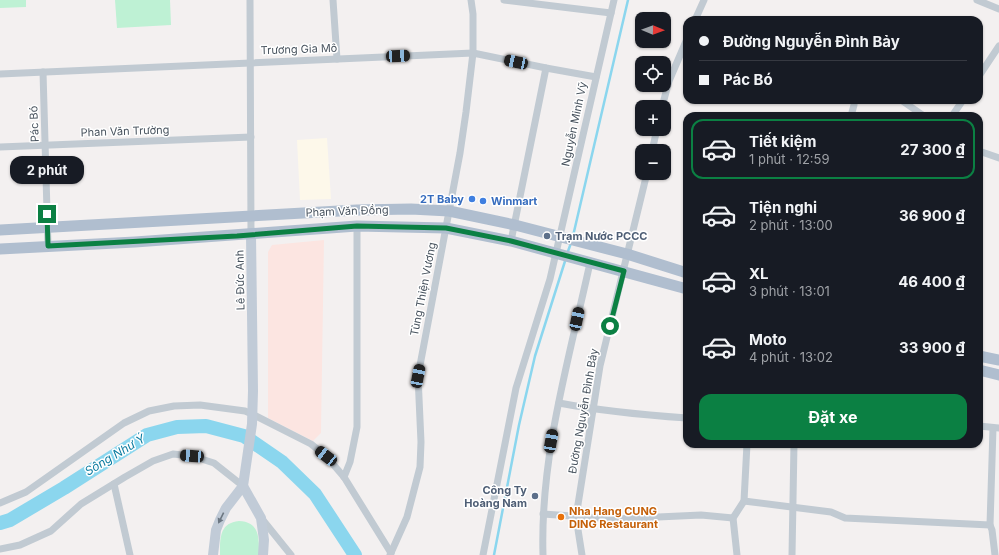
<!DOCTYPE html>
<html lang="vi">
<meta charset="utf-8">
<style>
body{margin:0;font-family:Inter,sans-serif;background:#20242c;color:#f1f3f6;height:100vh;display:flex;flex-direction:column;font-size:15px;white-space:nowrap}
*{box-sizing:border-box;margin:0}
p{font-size:13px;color:#9ea1a6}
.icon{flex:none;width:22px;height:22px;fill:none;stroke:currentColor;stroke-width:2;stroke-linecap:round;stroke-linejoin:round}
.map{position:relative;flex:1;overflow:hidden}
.drawer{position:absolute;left:683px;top:112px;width:300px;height:336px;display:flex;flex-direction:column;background:#171b24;border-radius:12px;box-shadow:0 1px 3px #0004}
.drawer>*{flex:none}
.guide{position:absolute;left:683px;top:16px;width:300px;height:88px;border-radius:12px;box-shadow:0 1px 3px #0004;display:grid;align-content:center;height:88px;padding:0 16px;background:#171b24}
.needle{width:26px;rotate:91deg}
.buttons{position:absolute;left:635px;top:12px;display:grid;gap:8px}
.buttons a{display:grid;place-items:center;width:36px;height:36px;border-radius:8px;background:#171b24;box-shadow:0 1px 3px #0004;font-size:20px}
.end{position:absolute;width:18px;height:18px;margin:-9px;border:5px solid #0b8043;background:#fff;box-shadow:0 0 0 2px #fff}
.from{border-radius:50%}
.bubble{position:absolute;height:28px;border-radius:12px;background:#171b24;box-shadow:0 1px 3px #0004;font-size:13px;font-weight:700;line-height:28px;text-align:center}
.car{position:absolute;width:12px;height:24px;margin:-12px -6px;border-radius:5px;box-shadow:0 0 3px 1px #0007;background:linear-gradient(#222 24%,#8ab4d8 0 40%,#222 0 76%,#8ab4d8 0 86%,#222 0)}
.guide b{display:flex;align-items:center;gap:14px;height:38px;font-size:15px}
.guide b+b{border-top:1px solid #363941}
.guide i{width:10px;height:10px;background:#f1f3f6}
ul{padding:7px 0 0;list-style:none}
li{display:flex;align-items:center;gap:12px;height:60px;margin:0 8px 6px;padding:0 8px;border:2px solid transparent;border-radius:12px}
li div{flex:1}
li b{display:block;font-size:15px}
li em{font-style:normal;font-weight:700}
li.active{border-color:#0b8043}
li>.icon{width:36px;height:36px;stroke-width:1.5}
.cta{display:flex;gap:8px;margin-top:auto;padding:8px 16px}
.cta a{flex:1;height:46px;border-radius:12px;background:#0b8043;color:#fff;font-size:16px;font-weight:700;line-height:46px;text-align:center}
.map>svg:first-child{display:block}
</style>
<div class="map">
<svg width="999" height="555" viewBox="0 0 999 555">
<rect width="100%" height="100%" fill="#f3f0f0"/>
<path fill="#fdf8ea" d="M327,138L331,199L300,200L297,140Z"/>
<path fill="#fce5e1" d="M324,240L321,433L313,441L268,418V252L272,245Z"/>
<g fill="#bef1d4">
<path d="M0,0H26V7L0,8Z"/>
<path d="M115,0H170L171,25L117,28Z"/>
<path d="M239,521C260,522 259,538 259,555H220C220,539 219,523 239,521Z"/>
</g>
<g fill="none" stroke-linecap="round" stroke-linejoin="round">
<g stroke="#8bd6ee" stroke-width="2.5">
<path d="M573,236L628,0"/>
<path d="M567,254L571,243"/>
<path d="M494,555L519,425L535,356L566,258"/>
</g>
<path stroke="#8bd6ee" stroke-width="14" d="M0,523L10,520L64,488L147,435L177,427L206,426L244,436L282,462L315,494L355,555"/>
<g stroke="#c1cad2" stroke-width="7">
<path d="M250,0L251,235"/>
<path d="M333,0L337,59"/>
<path d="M504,0L611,13"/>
<path d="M977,0L999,9"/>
<path d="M695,20L704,0"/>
<path d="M43,72L48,246"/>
<path d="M0,74L473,53L546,68L596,77"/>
<path d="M979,76L999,46"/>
<path d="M901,100L924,116"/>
<path d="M662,107L669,81L687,39"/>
<path d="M851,116L854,105"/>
<path d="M952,116L963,100"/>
<path d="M0,147L251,137"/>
<path d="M652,151L657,129"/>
<path d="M979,151L999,158"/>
<path d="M511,241L546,68"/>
<path d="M559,403C601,411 644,415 687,418"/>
<path d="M979,426L999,428"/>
<path d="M344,477L350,462L357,427V226"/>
<path d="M114,484L130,555"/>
<path d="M744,501L831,512L845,518L990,525L992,530L995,555"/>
<path d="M0,503L26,492L124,423L149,411L174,406L200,405L245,411L252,414L311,444L326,456L344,477L391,553"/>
<path d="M543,514L615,519L701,515L733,518"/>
<path d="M262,519L291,555"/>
<path d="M990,525L993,428"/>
<path d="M0,549L20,545L51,531L81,504L125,477L153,461L173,454L192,456L214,463L243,486"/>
<path d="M390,555L407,517L420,467L421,442L418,376L460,153L466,112L473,53V14L471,0"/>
<path d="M483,555L516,388L550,279L614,0"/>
<path d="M543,555C540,456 569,359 590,263"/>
<path d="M582,555L576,517L600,366L647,173"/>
<path d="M737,555L733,518L744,501L747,444"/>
<path d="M792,555L794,444"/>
</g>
<g stroke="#c1cbd7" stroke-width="10">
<path d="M243,486L261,518L264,540L263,555"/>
<path d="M213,555L216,530L220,520L226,508L243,486L252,424L253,391L251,235"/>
</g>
<g stroke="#b0becf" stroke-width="11">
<path d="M0,230L357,210L411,209L449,211L515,225L627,254L687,273"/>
<path d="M0,249L135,242L357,226L446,228L511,241L687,289"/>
<path d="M979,356L999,360"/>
<path d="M979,370L999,375"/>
</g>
</g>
<defs><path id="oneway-solid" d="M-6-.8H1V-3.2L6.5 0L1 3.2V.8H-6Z"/></defs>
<use fill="#6c7782" href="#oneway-solid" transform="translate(221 518) rotate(116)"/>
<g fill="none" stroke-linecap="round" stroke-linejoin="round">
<path stroke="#0b8043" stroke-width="5" d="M47,214L48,246L237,236L357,226L446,228L511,241L624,271L610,326"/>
</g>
<g fill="#3f7fe0" stroke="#fff" stroke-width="1.5">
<circle cx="472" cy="199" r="4"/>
<circle cx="483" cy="201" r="4"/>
</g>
<g fill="#5c6f8a" stroke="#fff" stroke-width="1.5">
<circle cx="547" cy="236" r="4"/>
<circle cx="535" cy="496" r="4"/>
</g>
<circle fill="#e8710a" stroke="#fff" stroke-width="1.5" cx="561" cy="517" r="4"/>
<g text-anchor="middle" stroke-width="3" stroke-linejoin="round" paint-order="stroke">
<g font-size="11" fill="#48535e" stroke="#fff">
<text transform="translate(299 49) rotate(-2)" y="4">Trương Gia Mô</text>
<text transform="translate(34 124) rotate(-92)" y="4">Pác Bó</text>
<text transform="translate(574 124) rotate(-78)" y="4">Nguyễn Minh Vỹ</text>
<text transform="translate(125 131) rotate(-2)" y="4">Phan Văn Trường</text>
<text transform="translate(347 211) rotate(-2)" y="4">Phạm Văn Đồng</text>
<text transform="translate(240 280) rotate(-91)" y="4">Lê Đức Anh</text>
<text transform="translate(423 289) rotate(-79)" y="4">Tùng Thiện Vương</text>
<text transform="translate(583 411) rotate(-80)" y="4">Đường Nguyễn Đình Bảy</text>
</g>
<g font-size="11" font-weight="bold" fill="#366cbe" stroke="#fff" text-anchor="end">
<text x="464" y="203">2T Baby</text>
<text x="491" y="205" text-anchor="start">Winmart</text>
</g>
<g font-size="11" font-weight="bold" fill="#4e5e75" stroke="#fff" text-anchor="start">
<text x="555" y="240">Trạm Nước PCCC</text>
<text x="527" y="494" text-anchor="end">Công Ty<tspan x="527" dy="13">Hoàng Nam</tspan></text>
</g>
<g font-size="11" font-weight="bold" fill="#c56008" stroke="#fff" text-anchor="start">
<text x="569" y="515">Nha Hang CUNG<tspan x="569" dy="13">DING Restaurant</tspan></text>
</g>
<g font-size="12" font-style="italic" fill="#0a7ba0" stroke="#fff">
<text transform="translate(115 455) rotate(-31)" y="4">Sông Như Ý</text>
</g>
</g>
</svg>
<div class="buttons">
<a><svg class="needle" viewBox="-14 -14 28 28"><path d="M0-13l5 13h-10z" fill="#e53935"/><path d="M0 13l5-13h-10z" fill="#9ea1a6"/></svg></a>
<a><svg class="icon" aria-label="locate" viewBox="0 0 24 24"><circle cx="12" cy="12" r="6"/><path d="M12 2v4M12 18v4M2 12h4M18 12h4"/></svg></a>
<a>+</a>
<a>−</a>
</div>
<i class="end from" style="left:610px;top:326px"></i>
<i class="end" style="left:47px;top:214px"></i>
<div class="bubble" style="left:10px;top:156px;width:74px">2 phút</div>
<i class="car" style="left:398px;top:56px;rotate:87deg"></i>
<i class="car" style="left:516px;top:62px;rotate:282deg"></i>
<i class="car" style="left:577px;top:319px;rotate:12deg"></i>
<i class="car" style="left:418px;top:376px;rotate:11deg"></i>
<i class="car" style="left:551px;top:441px;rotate:10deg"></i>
<i class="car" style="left:192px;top:456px;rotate:274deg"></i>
<i class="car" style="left:326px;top:456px;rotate:308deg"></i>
<div class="guide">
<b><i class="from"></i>Đường Nguyễn Đình Bảy</b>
<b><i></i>Pác Bó</b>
</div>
<section class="drawer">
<ul>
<li class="active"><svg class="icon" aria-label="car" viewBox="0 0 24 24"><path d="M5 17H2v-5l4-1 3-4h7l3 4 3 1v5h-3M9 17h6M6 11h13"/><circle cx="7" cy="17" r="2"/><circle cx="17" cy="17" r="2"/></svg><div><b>Tiết kiệm</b><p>1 phút · 12:59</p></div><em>27 300 ₫</em></li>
<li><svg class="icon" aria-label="car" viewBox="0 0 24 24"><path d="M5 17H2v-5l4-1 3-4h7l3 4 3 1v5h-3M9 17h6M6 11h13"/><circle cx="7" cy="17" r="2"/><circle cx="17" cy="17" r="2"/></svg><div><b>Tiện nghi</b><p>2 phút · 13:00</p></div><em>36 900 ₫</em></li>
<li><svg class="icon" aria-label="car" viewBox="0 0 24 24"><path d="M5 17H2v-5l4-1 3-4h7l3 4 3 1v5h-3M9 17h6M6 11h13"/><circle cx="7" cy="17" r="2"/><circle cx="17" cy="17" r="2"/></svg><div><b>XL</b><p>3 phút · 13:01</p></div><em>46 400 ₫</em></li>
<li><svg class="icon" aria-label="car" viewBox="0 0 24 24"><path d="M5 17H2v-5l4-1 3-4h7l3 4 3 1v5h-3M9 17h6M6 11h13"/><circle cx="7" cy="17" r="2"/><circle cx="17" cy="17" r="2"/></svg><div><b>Moto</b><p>4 phút · 13:02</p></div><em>33 900 ₫</em></li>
</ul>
<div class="cta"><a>Đặt xe</a></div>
</section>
</div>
